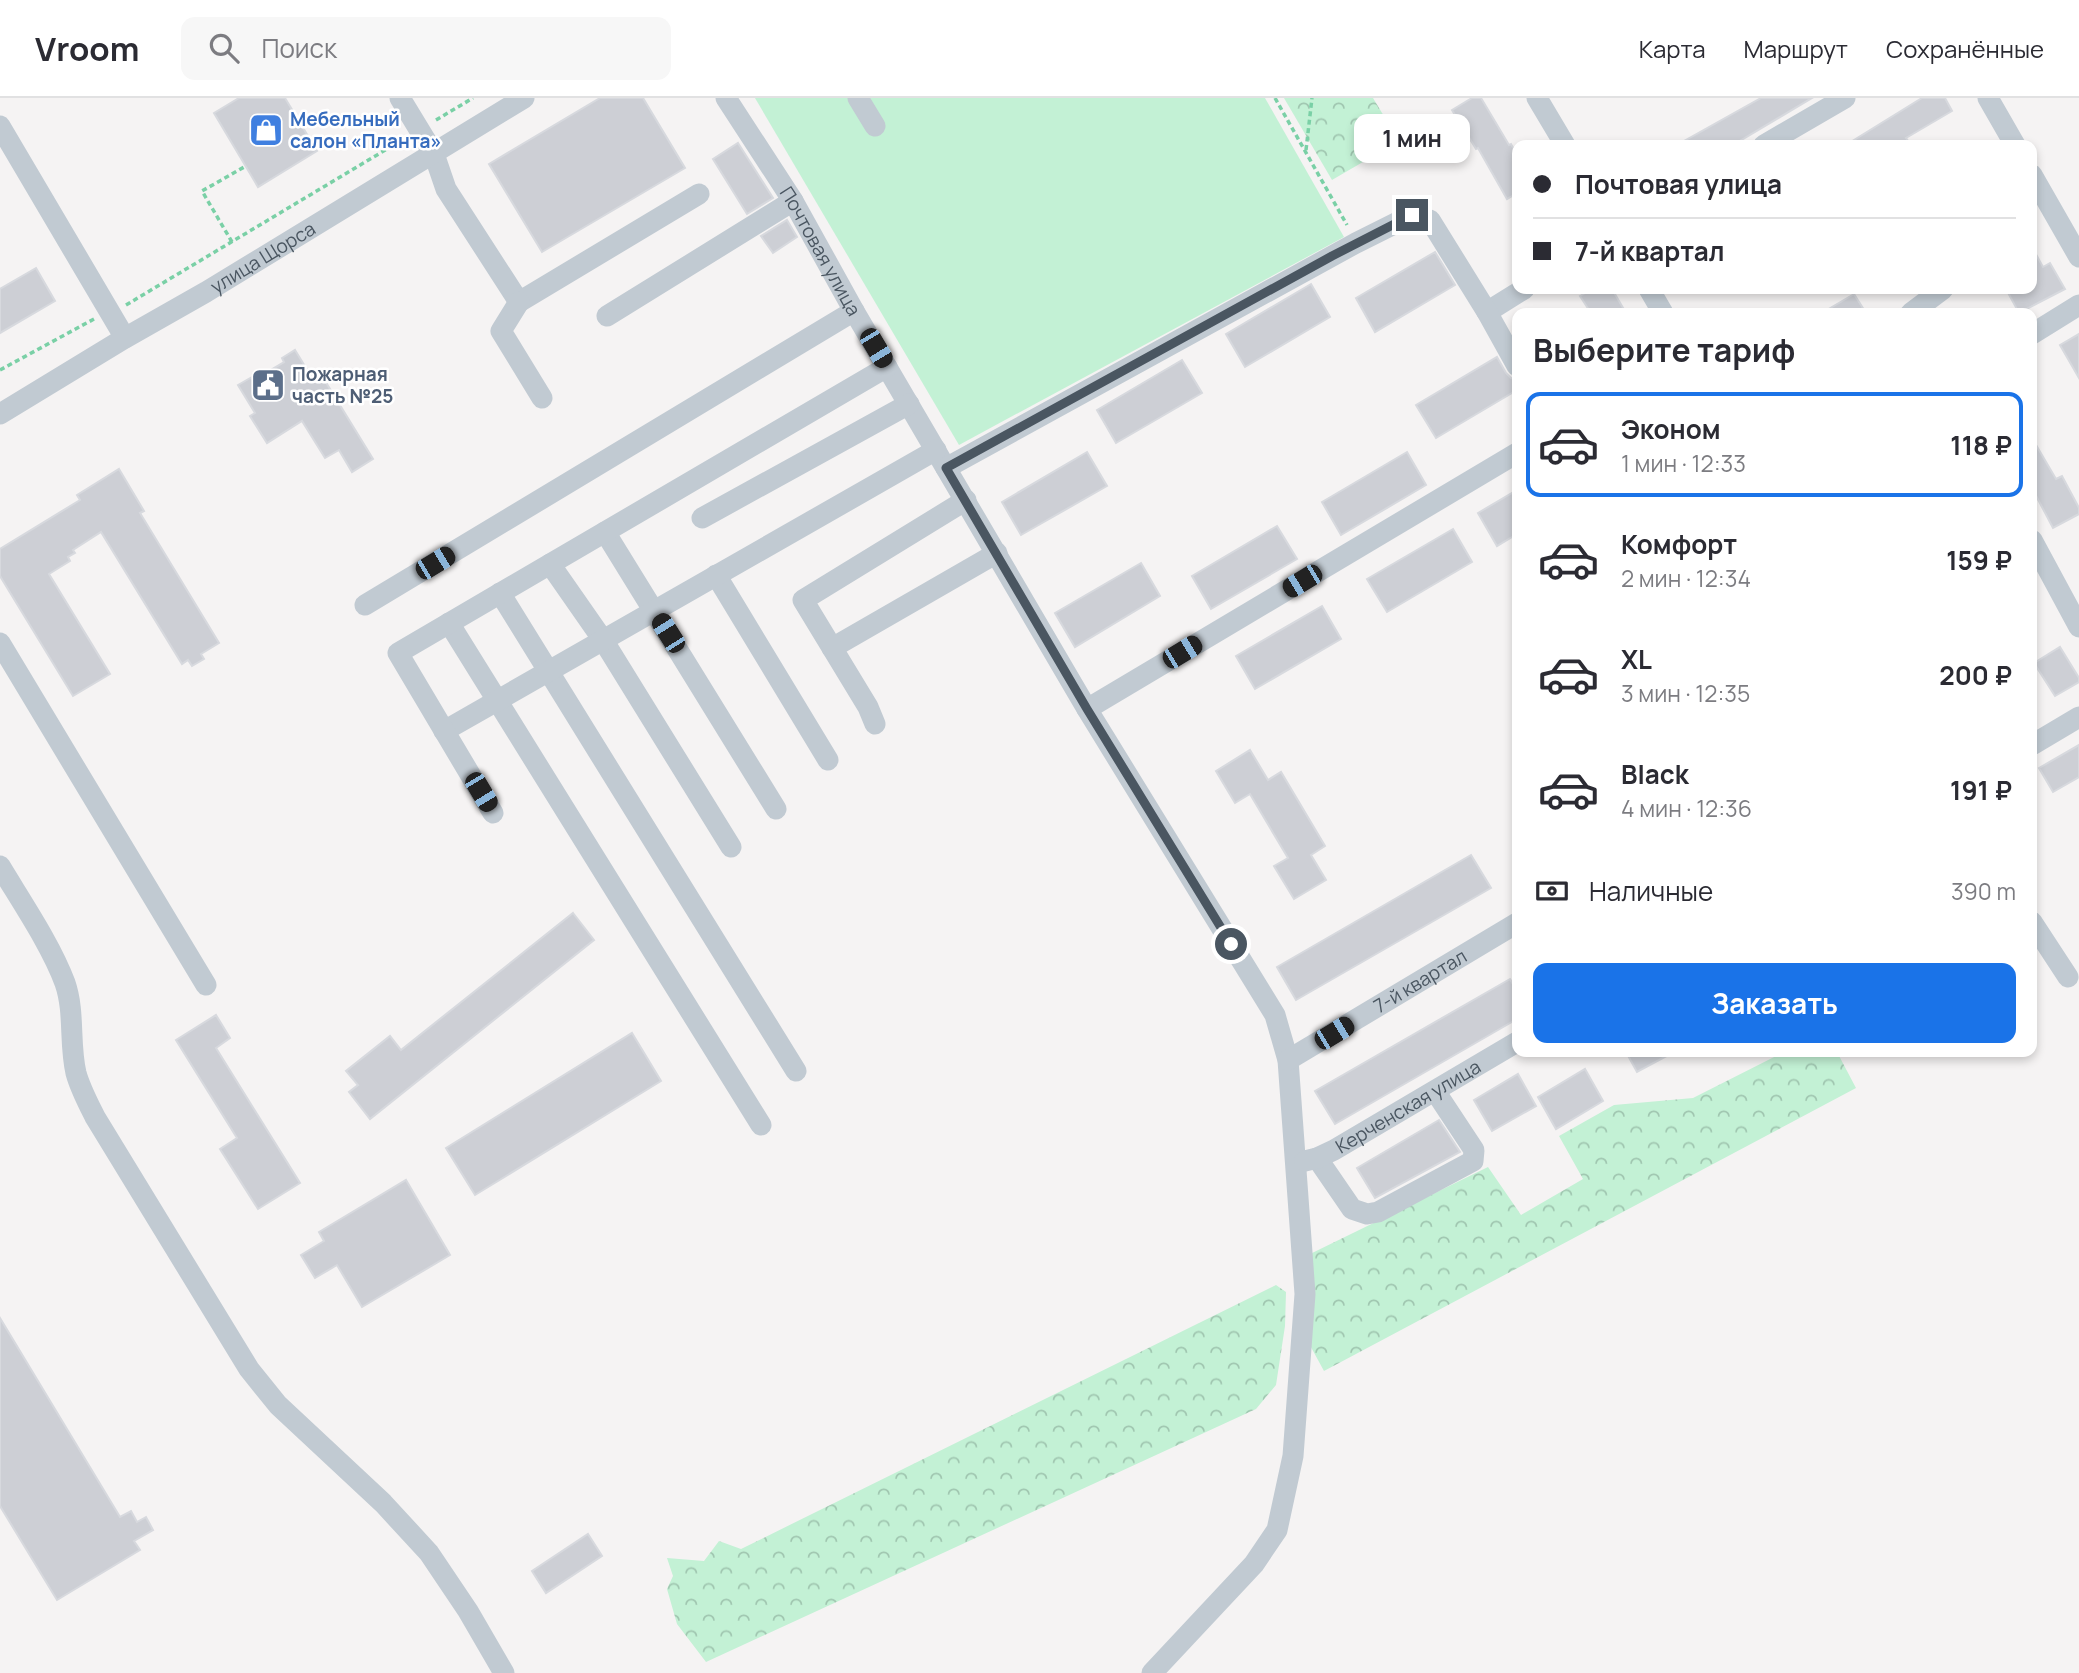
<!DOCTYPE html>
<html lang="ru">
<meta charset="utf-8">
<style>
body{margin:0;font-family:Manrope,sans-serif;background:#f7f7f7;color:#2b2b33;height:100vh;display:flex;flex-direction:column;font-size:26px;white-space:nowrap}
*{box-sizing:border-box;margin:0}
p{font-size:23px;color:#7c7c81}
.icon{flex:none;width:38px;height:38px;fill:none;stroke:currentColor;stroke-width:2;stroke-linecap:round;stroke-linejoin:round}
.map{position:relative;flex:1;overflow:hidden}
.details{position:absolute;left:1512px;top:210px;width:525px;height:749px;display:flex;flex-direction:column;background:#fff;border-radius:14px;box-shadow:0 4px 10px #0003}
.details>*{flex:none}
.top-card{position:absolute;left:1512px;top:42px;width:525px;height:154px;border-radius:14px;box-shadow:0 4px 10px #0003;display:grid;align-content:center;height:154px;padding:0 21px;background:#fff}
.end{position:absolute;width:32px;height:32px;margin:-16px;border:9px solid #4a5661;background:#fff;box-shadow:0 0 0 4px #fff}
.from{border-radius:50%}
.bubble{position:absolute;height:49px;border-radius:14px;background:#fff;box-shadow:0 4px 10px #0003;font-size:23px;font-weight:700;line-height:49px;text-align:center}
.car{position:absolute;width:21px;height:42px;margin:-21px -10px;border-radius:9px;box-shadow:0 0 5px 2px #0007;background:linear-gradient(#222 24%,#8ab4d8 0 40%,#222 0 76%,#8ab4d8 0 86%,#222 0)}
.top-card b{display:flex;align-items:center;gap:24px;height:66px;font-size:26px}
.top-card b+b{border-top:2px solid #e1e1e2}
.top-card i{width:18px;height:18px;background:#2b2b33}
ul{padding:0;list-style:none}
li{display:flex;align-items:center;gap:21px;height:105px;margin:0 14px 10px;padding:0 7px;border:4px solid transparent;border-radius:14px}
li div{flex:1}
li b{display:block;font-size:26px}
li em{font-style:normal;font-weight:700}
li.current{border-color:#1a73e8}
li>.icon{width:63px;height:63px;stroke-width:1.5}
h2{padding:0 21px;font-size:32px;line-height:84px}
.pay{display:flex;align-items:center;gap:18px;height:77px;padding:0 21px;font-size:26px}
.pay p{margin-inline-start:auto}
.action{display:flex;gap:14px;margin-top:auto;padding:14px 21px}
.action a{flex:1;height:80px;border-radius:14px;background:#1a73e8;color:#fff;font-size:28px;font-weight:700;line-height:80px;text-align:center}
header{display:flex;align-items:center;gap:42px;box-sizing:border-box;height:98px;padding:0 35px;background:#fff;border-bottom:2px solid #e1e1e2}
header strong{font-size:33px}
nav{display:flex;gap:38px;margin-inline-start:auto;font-size:24px}
.search{width:490px;height:63px;background:#f7f7f7;display:flex;align-items:center;gap:18px;box-sizing:border-box;padding:0 24px;border-radius:14px;color:#7c7c81;font-size:26px}
.map>svg:first-child{display:block}
</style>
<header>
<strong>Vroom</strong>
<div class="search"><svg class="icon" aria-label="search" viewBox="0 0 24 24"><circle cx="10" cy="10" r="6"/><path d="M15 15l6 6"/></svg>Поиск</div>
<nav><a>Карта</a><a>Маршрут</a><a>Сохранённые</a></nav>
</header>
<div class="map">
<svg width="2079" height="1575" viewBox="0 0 2079 1575">
<defs>
<pattern id="forest-crowns" width="20" height="18" patternUnits="userSpaceOnUse" patternTransform="scale(1.75)"><rect width="20" height="18" fill="#c3f1d5"/><path d="M2 6a3 3 0 1 1 6 0M12 15a3 3 0 1 1 6 0" fill="none" stroke="#a0c6b0"/></pattern>
</defs>
<rect width="100%" height="100%" fill="#f5f3f3"/>
<g fill="url(#forest-crowns)">
<path d="M1284,0H1373L1399,43L1332,82Z"/>
<path d="M1784,954H1837L1856,990L1324,1273L1306,1240L1308,1157L1488,1069L1521,1117L1583,1081L1559,1038L1614,1007L1693,1000Z"/>
<path d="M1276,1187L1286,1194L1285,1228L1276,1287L1256,1311L706,1564L677,1526L667,1491L673,1478L667,1460L704,1463L719,1443L741,1451Z"/>
</g>
<path fill="#c3f1d5" d="M755,0H1265L1344,139L959,347Z"/>
<g fill="#cdcfd5" stroke="#d7d9de" stroke-width="2">
<path d="M239,0H285L317,53L258,89L214,15Z"/>
<path d="M600,0H643L685,70L542,154L489,66Z"/>
<path d="M1472,0H1481L1509,47L1511,46L1517,57V95L1507,101L1478,50L1476,51L1452,12Z"/>
<path d="M1761,0H1812L1733,47H1677Z"/>
<path d="M1922,0H1945L1952,13L1906,40L1911,47H1846Z"/>
<path d="M738,45L773,100L747,116L713,61Z"/>
<path d="M787,122L797,139L773,155L761,138Z"/>
<path d="M2032,149L2043,169L2050,165L2065,191L2019,215L2006,191H2032Z"/>
<path d="M1435,154L1455,187L1375,234L1356,200Z"/>
<path d="M36,170L55,203L0,235V191Z"/>
<path d="M1311,186L1330,219L1245,269L1226,236Z"/>
<path d="M1592,191H1612L1626,215H1591L1580,198Z"/>
<path d="M1854,196L1866,215H1822Z"/>
<path d="M2079,236V280L2060,247Z"/>
<path d="M295,252L314,283L322,278L373,361L352,374L339,352L325,360L302,323L267,345L250,318L255,315L238,287L252,279L254,282L284,264L282,260Z"/>
<path d="M1497,259L1506,275L1511,280L1516,281L1517,292L1436,340L1416,307Z"/>
<path d="M1182,262L1202,295L1116,345L1097,312Z"/>
<path d="M2032,340L2056,381L2062,378L2079,410V416L2053,430L2032,390Z"/>
<path d="M1087,354L1107,388L1021,437L1002,404Z"/>
<path d="M1407,354L1426,387L1341,437L1322,404Z"/>
<path d="M119,371L144,413L140,415L219,545L201,556L204,561L192,568L188,562L182,566L101,434L73,452L75,455L68,459L70,463L49,476L110,576L73,598L0,478V451L80,402L77,397Z"/>
<path d="M1517,392V436L1497,448L1478,415Z"/>
<path d="M1277,428L1297,461L1211,511L1192,478Z"/>
<path d="M1453,431L1472,464L1387,514L1367,481Z"/>
<path d="M1141,465L1160,498L1075,549L1055,515Z"/>
<path d="M1322,508L1341,541L1255,591L1236,558Z"/>
<path d="M2060,549L2079,580V584L2055,598L2034,565Z"/>
<path d="M2079,647V679L2053,694L2039,670Z"/>
<path d="M1250,652L1268,682L1281,674L1325,748L1311,757L1326,782L1294,801L1274,768L1288,760L1250,696L1235,705L1216,673Z"/>
<path d="M1471,757L1491,790L1296,902L1277,869Z"/>
<path d="M573,815L594,842L370,1021L349,994L358,987L346,973L390,938L401,952Z"/>
<path d="M1510,881L1517,893V921L1335,1026L1315,993Z"/>
<path d="M216,917L230,940L216,950L300,1085L258,1111L220,1051L237,1040L176,942Z"/>
<path d="M632,935L661,983L475,1097L446,1050Z"/>
<path d="M1626,954H1674L1637,974Z"/>
<path d="M1585,971L1603,1003L1556,1031L1538,999Z"/>
<path d="M1518,976L1536,1008L1492,1033L1474,1002Z"/>
<path d="M1439,1022L1460,1054L1375,1100L1357,1070Z"/>
<path d="M406,1082L450,1157L362,1209L337,1167L315,1180L301,1157L324,1143L319,1134Z"/>
<path d="M0,1220L120,1419L131,1413L137,1424L146,1419L153,1432L134,1443L140,1452L57,1502L0,1408Z"/>
<path d="M588,1436L602,1458L546,1495L532,1473Z"/>
</g>
<g fill="none" stroke-linecap="round" stroke-linejoin="round">
<g stroke="#7ad0a6" stroke-width="3.5" stroke-dasharray="5 3.5" stroke-linecap="butt">
<path d="M1275,0L1347,127"/>
<path d="M436,22L473,0"/>
<path d="M1306,52L1312,0"/>
<path d="M232,144L202,93L246,68"/>
<path d="M126,207L402,42"/>
<path d="M0,272L94,221"/>
</g>
<g stroke="#c1cad2" stroke-width="21">
<path d="M400,0L434,56L446,91L519,204L699,96"/>
<path id="s1" d="M726,0L793,103L854,213L1087,611L1275,917L1288,962L1305,1196L1293,1358L1277,1432L1254,1466L1152,1575"/>
<path d="M858,0L875,28"/>
<path d="M1537,0L1565,47"/>
<path d="M1988,0L2015,47"/>
<path d="M0,28L125,240"/>
<path d="M1764,47L1845,0"/>
<path d="M2032,77L2079,159"/>
<path d="M1649,191L1663,215"/>
<path d="M519,204L501,233L542,300"/>
<path d="M1487,214L1524,191"/>
<path d="M1911,215L1943,191"/>
<path d="M607,218L793,103"/>
<path d="M2032,236L2079,207"/>
<path id="s2" d="M0,316L125,240L206,194L524,0"/>
<path d="M946,370L1356,145L1412,117L1430,122L1487,214L1517,268"/>
<path d="M702,420L909,306"/>
<path d="M605,434L776,711"/>
<path d="M2032,442L2079,529"/>
<path d="M550,466L603,542L731,749"/>
<path d="M716,477L828,662"/>
<path d="M500,495L796,973"/>
<path d="M365,507L854,213"/>
<path d="M449,525L761,1027"/>
<path d="M0,545L206,887"/>
<path d="M832,550L997,455"/>
<path d="M1087,611L1517,355"/>
<path d="M875,626L868,609L803,502L966,402"/>
<path d="M444,633L936,352"/>
<path d="M2032,647L2079,619"/>
<path d="M493,715L398,555L887,269"/>
<path d="M0,768C21,803 51,847 65,885C75,914 69,945 76,975C80,990 88,1005 95,1019L249,1271L278,1307L383,1405L429,1455L468,1513L504,1575"/>
<path d="M2032,824L2068,879"/>
<path id="s3" d="M1288,962L1517,825"/>
<path d="M1317,1060L1352,1111L1367,1116L1378,1114L1473,1063L1474,1052L1435,993"/>
<path id="s4" d="M1305,1063L1317,1060L1334,1052L1517,944"/>
</g>
</g>
<g fill="none" stroke-linecap="round" stroke-linejoin="round">
<path stroke="#4a5661" stroke-width="9" d="M1231,846L1087,611L946,370L1332,158L1412,117"/>
</g>
<defs>
<g id="shop-square" transform="scale(1.75)"><rect x="-9" y="-9" width="18" height="18" rx="4" fill="#3f7fe0" stroke="#fff"/><path d="M-5-2.5h2.3a2.7 3.5 0 0 1 5.4 0H5L5.5 6h-11ZM-1.5-2.5h3a1.5 2.3 0 0 0-3 0Z" fill="#fff"/></g>
<g id="civic-square" transform="scale(1.75)"><rect x="-9" y="-9" width="18" height="18" rx="4" fill="#5c6f8a" stroke="#fff"/><path d="M-.6-6.5H3V-4.5H.6V-3L4-1V1h2V6H-6V1h2V-1L-.6-3ZM-1.2 2.5V6h2.4V2.5Z" fill="#fff"/></g>
</defs>
<g fill-rule="evenodd">
<use href="#shop-square" x="266" y="32"/>
<use href="#civic-square" x="268" y="287"/>
</g>
<g text-anchor="middle" stroke-width="5" stroke-linejoin="round" paint-order="stroke">
<g font-size="19" font-weight="bold" fill="#366cbe" stroke="#fff" text-anchor="start">
<text x="290" y="28">Мебельный<tspan x="290" dy="22">салон «Планта»</tspan></text>
</g>
<g font-size="19" fill="#4a5661" stroke="#fff">
<text dy="7" stroke="none"><textPath href="#s1" startOffset="180">Почтовая улица</textPath></text>
<text dy="7" stroke="none"><textPath href="#s2" startOffset="306">улица Щорса</textPath></text>
<text dy="7" stroke="none"><textPath href="#s3" startOffset="154">7-й квартал</textPath></text>
<text dy="7" stroke="none"><textPath href="#s4" startOffset="117">Керченская улица</textPath></text>
</g>
<g font-size="19" font-weight="bold" fill="#4e5e75" stroke="#fff" text-anchor="start">
<text x="292" y="283">Пожарная<tspan x="292" dy="22">часть №25</tspan></text>
</g>
</g>
</svg>
<i class="end from" style="left:1231px;top:846px"></i>
<i class="end" style="left:1412px;top:117px"></i>
<div class="bubble" style="left:1354px;top:16px;width:116px">1 мин</div>
<i class="car" style="left:876px;top:250px;rotate:149deg"></i>
<i class="car" style="left:435px;top:465px;rotate:59deg"></i>
<i class="car" style="left:1302px;top:483px;rotate:239deg"></i>
<i class="car" style="left:668px;top:535px;rotate:328deg"></i>
<i class="car" style="left:1182px;top:554px;rotate:59deg"></i>
<i class="car" style="left:481px;top:694px;rotate:149deg"></i>
<i class="car" style="left:1334px;top:935px;rotate:59deg"></i>
<div class="top-card">
<b><i class="from"></i>Почтовая улица</b>
<b><i></i>7-й квартал</b>
</div>
<section class="details">
<h2>Выберите тариф</h2>
<ul>
<li class="current"><svg class="icon" aria-label="car" viewBox="0 0 24 24"><path d="M5 17H2v-5l4-1 3-4h7l3 4 3 1v5h-3M9 17h6M6 11h13"/><circle cx="7" cy="17" r="2"/><circle cx="17" cy="17" r="2"/></svg><div><b>Эконом</b><p>1 мин · 12:33</p></div><em>118 ₽</em></li>
<li><svg class="icon" aria-label="car" viewBox="0 0 24 24"><path d="M5 17H2v-5l4-1 3-4h7l3 4 3 1v5h-3M9 17h6M6 11h13"/><circle cx="7" cy="17" r="2"/><circle cx="17" cy="17" r="2"/></svg><div><b>Комфорт</b><p>2 мин · 12:34</p></div><em>159 ₽</em></li>
<li><svg class="icon" aria-label="car" viewBox="0 0 24 24"><path d="M5 17H2v-5l4-1 3-4h7l3 4 3 1v5h-3M9 17h6M6 11h13"/><circle cx="7" cy="17" r="2"/><circle cx="17" cy="17" r="2"/></svg><div><b>XL</b><p>3 мин · 12:35</p></div><em>200 ₽</em></li>
<li><svg class="icon" aria-label="car" viewBox="0 0 24 24"><path d="M5 17H2v-5l4-1 3-4h7l3 4 3 1v5h-3M9 17h6M6 11h13"/><circle cx="7" cy="17" r="2"/><circle cx="17" cy="17" r="2"/></svg><div><b>Black</b><p>4 мин · 12:36</p></div><em>191 ₽</em></li>
</ul>
<div class="pay"><svg class="icon" aria-label="cash" viewBox="0 0 24 24"><path d="M3 7h18v10H3z"/><circle cx="12" cy="12" r="2"/></svg>Наличные<p>390 m</p></div>
<div class="action"><a>Заказать</a></div>
</section>
</div>
